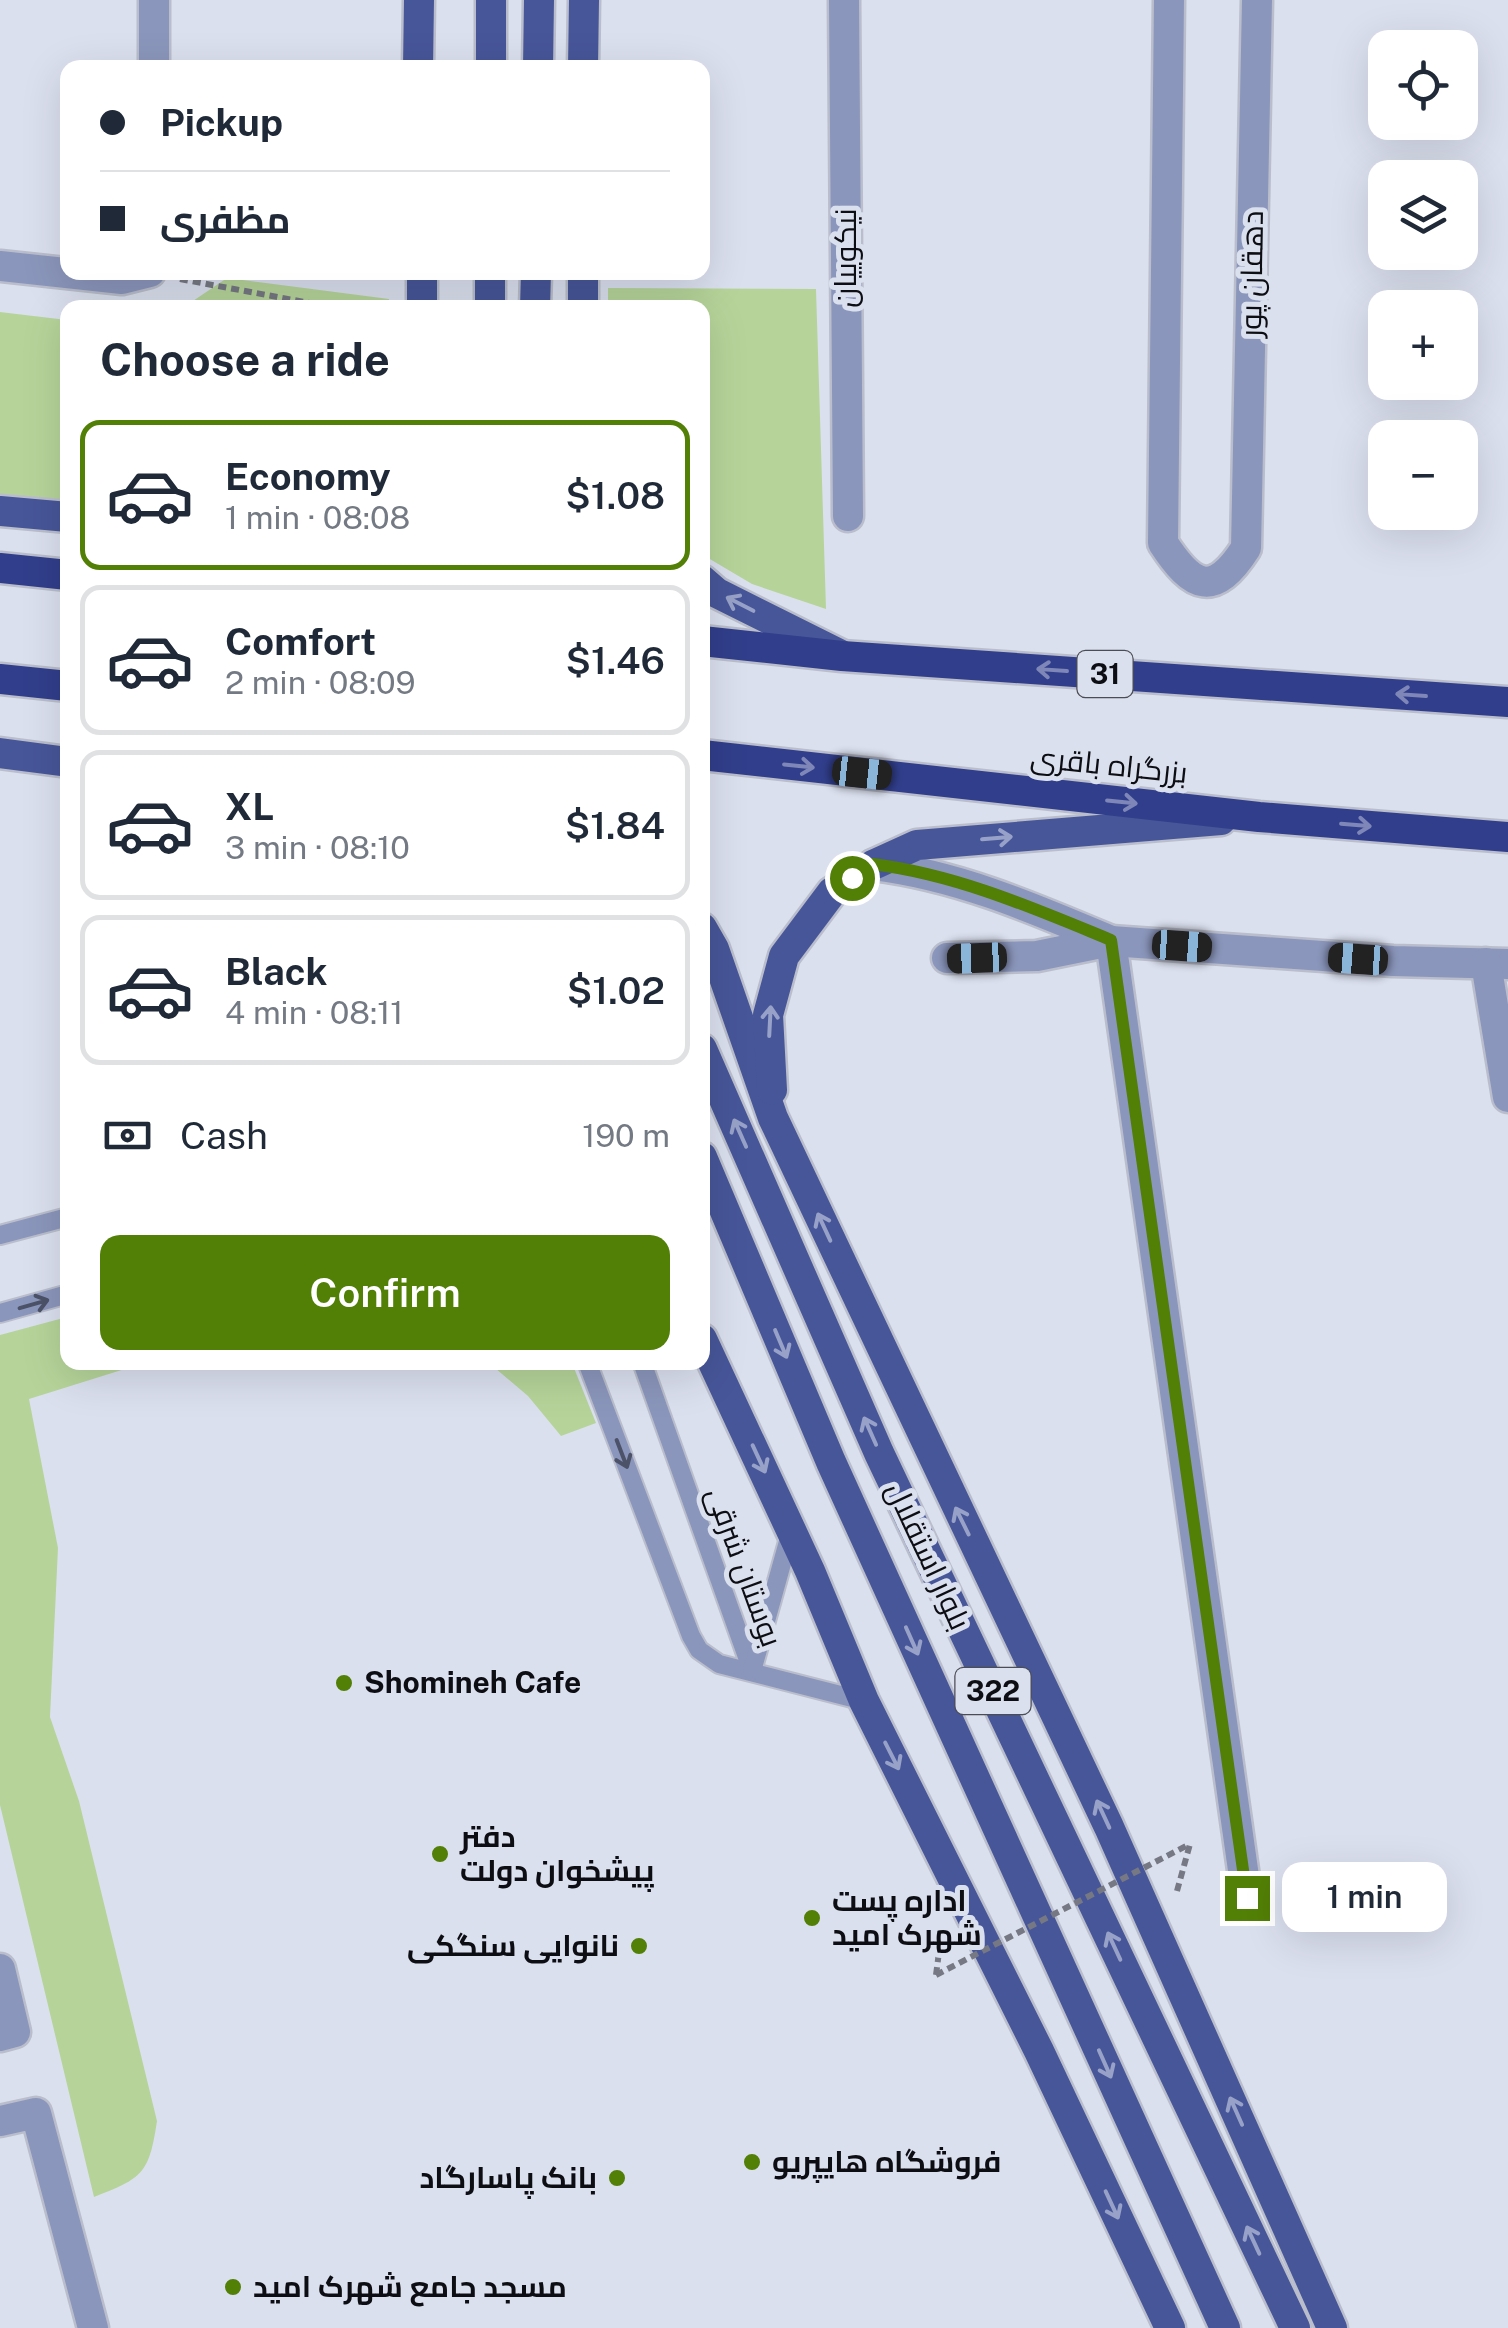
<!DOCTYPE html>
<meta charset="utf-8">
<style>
body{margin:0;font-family:"Public Sans",Cairo,sans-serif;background:#f6f6f7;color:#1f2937;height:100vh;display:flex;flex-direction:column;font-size:38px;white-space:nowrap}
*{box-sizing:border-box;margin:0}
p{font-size:32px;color:#747a83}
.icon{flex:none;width:55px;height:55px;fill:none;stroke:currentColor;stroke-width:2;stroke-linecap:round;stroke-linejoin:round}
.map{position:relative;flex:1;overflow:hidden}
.side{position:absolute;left:60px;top:300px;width:650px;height:1070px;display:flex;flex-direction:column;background:#fff;border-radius:20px;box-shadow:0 10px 40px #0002}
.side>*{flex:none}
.banner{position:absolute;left:60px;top:60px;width:650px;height:220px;border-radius:20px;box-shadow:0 10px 40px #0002;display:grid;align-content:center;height:220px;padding:0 40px;background:#fff}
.buttons{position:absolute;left:1368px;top:30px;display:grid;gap:20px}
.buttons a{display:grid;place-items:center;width:110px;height:110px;border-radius:20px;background:#fff;box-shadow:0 10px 40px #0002;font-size:50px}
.end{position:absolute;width:45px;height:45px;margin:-22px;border:12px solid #527f06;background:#fff;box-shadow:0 0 0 5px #fff}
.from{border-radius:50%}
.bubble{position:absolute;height:70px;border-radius:20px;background:#fff;box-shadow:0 10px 40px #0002;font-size:32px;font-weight:600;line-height:70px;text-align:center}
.car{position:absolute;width:30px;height:60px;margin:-30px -15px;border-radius:12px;box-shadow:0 0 8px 2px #0007;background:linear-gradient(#222 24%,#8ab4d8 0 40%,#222 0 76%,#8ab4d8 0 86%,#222 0)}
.banner b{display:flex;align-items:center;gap:35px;height:95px;font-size:38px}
.banner b+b{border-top:2px solid #e0e1e3}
.banner i{width:25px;height:25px;background:#1f2937}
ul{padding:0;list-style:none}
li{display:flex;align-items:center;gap:30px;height:150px;margin:0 20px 15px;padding:0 20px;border:5px solid #e0e1e3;border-radius:20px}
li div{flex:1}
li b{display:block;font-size:38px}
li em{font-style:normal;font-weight:600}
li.current{border-color:#527f06}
li>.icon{width:90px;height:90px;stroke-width:1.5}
h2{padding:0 40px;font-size:45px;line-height:120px}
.pay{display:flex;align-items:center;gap:25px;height:110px;padding:0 40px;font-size:38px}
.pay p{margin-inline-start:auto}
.action{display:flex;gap:20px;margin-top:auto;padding:20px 40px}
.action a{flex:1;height:115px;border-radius:20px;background:#527f06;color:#fff;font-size:40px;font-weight:600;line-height:115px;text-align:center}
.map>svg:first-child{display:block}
</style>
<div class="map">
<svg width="1508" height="2328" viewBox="0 0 1508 2328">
<rect width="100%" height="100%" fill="#dbe0ef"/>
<g fill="#b6d49a">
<path d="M227,278L389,299V307H184Z"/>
<path d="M608,288L816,289L826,609L752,584L703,555L702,308L608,307Z"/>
<path d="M0,312L67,320V506L0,498Z"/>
<path d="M67,1317L68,1362L144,1363L29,1399L58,1548L50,1717L79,1801L157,2121C149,2174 143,2178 94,2197L0,1805V1335Z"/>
<path d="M489,1363H572L596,1423L561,1436L528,1396Z"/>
</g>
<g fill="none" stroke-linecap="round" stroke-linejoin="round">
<g stroke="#babecc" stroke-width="22">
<g id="lane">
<path d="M0,1235L68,1217"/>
<path d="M0,1313L68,1294"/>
<path d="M587,1362L691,1636L699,1650L719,1664L864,1701"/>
<path d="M642,1362L752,1671"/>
<path d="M752,1671L791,1531"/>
</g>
</g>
<g stroke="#babecc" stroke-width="35">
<g id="street">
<path d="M154,0V68"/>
<path d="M844,0L848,516"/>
<path d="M1169,0L1163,543C1193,589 1214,598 1246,548L1257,0"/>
<path d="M0,266L122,279L150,272"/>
<path d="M873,865C957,875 1033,908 1111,941L1247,1898"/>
<path d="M947,958L1037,956L1111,941L1393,961L1508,964"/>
<path d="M1486,963L1508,1097"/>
<path d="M0,1969L15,2032L0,2036"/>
<path d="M0,2121L36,2113L93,2328"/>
</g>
</g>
<g stroke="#babecc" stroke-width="35">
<g id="primary">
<path d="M418,68L419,0"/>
<path d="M491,68V0"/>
<path d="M538,68L539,0"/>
<path d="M583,68L584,0"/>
<path d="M422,272V308"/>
<path d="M490,308V272"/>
<path d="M535,308L536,272"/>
<path d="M583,308V272"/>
<path d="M0,511L68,517"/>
<path d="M702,580L717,593L839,654"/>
<path d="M0,753L68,762"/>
<path d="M702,928L714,949L773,1118L1109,1827L1332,2328"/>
<path d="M702,1049L879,1453L1295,2328"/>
<path d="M772,1090L768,1015L784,956L832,892L873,865L917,845L1221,820"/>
<path d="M702,1157L831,1462L1225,2328"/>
<path d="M702,1339L810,1571L864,1701L1039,2051L1170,2328"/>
</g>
</g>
<g stroke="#babecc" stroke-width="35">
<g id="highway">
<path d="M0,568L68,575"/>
<path d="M702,641L842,656L1508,702"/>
<path d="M0,679L68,686"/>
<path d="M702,755L1259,817L1508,837"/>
</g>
</g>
<g stroke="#767983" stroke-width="6" stroke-dasharray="8 5" stroke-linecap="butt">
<path d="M180,279L337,308"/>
<path d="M1177,1891L1190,1844"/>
<path d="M936,1975L941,1937"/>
</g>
<use href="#lane" stroke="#8b96bc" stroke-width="18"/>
<use href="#street" stroke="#8b96bc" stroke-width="30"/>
<use href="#primary" stroke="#475699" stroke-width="30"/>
<use href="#highway" stroke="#313e8b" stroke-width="30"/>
<path stroke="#767983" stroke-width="6" stroke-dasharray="8 5" stroke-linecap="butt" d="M936,1975L1190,1844"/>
</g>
<defs><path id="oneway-shaft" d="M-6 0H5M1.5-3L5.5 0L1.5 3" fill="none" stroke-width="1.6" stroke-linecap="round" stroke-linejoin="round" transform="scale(2.5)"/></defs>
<g stroke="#98a2c8">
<use href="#oneway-shaft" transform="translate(740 604) rotate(-153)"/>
<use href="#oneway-shaft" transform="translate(997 838) rotate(-5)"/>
<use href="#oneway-shaft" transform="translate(770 1021) rotate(-87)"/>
<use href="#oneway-shaft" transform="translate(740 1133) rotate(-114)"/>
<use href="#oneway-shaft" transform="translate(824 1227) rotate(-115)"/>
<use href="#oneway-shaft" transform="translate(781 1344) rotate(67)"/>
<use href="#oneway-shaft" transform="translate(870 1431) rotate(-114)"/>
<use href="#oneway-shaft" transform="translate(759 1459) rotate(65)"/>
<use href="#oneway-shaft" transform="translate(962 1521) rotate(-116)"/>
<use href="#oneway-shaft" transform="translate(912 1641) rotate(66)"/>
<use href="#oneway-shaft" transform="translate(892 1756) rotate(63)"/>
<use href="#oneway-shaft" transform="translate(1103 1814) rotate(-115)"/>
<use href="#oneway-shaft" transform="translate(1114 1946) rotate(-115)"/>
<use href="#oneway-shaft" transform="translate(1105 2064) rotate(66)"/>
<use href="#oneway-shaft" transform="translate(1236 2111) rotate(-114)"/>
<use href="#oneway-shaft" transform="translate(1112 2205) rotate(65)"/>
<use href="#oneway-shaft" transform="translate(1253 2240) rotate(-115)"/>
</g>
<g stroke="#7e87b8">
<use href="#oneway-shaft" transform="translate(1052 670) rotate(-176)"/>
<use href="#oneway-shaft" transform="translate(1411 695) rotate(-176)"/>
<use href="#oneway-shaft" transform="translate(799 766) rotate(6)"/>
<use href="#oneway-shaft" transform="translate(1122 802) rotate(6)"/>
<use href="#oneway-shaft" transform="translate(1356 825) rotate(5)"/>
</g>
<g stroke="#4c5268">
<use href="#oneway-shaft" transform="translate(34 1304) rotate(-16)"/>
<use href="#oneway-shaft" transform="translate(622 1454) rotate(69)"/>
</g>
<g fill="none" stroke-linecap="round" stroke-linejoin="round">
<path stroke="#527f06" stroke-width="12" d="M852,878L873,864C958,875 1033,908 1111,940L1247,1898"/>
</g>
<g fill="#527f06" stroke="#dbe0ef" stroke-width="4">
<circle cx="344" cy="1683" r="10"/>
<circle cx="440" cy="1854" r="10"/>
<circle cx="812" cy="1918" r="10"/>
<circle cx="639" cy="1946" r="10"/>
<circle cx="752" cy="2162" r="10"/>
<circle cx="617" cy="2178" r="10"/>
<circle cx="233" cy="2287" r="10"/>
</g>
<g text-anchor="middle" stroke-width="10" stroke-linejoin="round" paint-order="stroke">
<g fill="#dbe0ef" stroke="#4b4d55" stroke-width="2.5">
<rect x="1077.5" y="651" width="55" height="46" rx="8"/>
<rect x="955.5" y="1668" width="75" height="46" rx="8"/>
</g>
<g font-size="28" font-weight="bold" fill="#0d0e13">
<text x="1105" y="684">31</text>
<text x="993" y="1701">322</text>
</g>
<g font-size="30" fill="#0d0e13" stroke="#dbe0ef">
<text transform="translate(846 258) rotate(-90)" y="10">نیکوییان</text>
<text transform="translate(1252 274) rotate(-89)" y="10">دهقان پور</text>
<text transform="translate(1109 765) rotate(6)" y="10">بزرگراه باقری</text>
<text transform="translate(928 1556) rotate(65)" y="10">بلوار استقلال</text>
<text transform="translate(744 1567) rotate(70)" y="10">بوستان شرقی</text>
</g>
<g font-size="30" font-weight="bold" fill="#0d0e13" stroke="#dbe0ef" text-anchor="start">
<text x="364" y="1693">Shomineh Cafe</text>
<text x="460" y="1847">دفتر<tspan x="460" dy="34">پیشخوان دولت</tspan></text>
<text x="832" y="1911">اداره پست<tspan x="832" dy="34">شهرک امید</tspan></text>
<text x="619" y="1956" text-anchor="end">نانوایی سنگکی</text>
<text x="772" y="2172">فروشگاه هایپریو</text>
<text x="597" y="2188" text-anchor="end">بانک پاسارگاد</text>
<text x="253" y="2297">مسجد جامع شهرک امید</text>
</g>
</g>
</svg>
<div class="buttons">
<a><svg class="icon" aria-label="locate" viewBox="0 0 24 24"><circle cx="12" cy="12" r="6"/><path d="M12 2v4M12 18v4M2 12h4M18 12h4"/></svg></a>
<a><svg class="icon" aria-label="layers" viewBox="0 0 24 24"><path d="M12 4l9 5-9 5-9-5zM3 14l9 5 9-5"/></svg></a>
<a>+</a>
<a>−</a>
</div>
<i class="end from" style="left:852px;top:878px"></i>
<i class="end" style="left:1247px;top:1898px"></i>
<div class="bubble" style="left:1282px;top:1862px;width:165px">1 min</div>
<i class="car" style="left:862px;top:773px;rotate:96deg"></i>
<i class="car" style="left:1182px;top:946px;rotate:94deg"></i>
<i class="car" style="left:977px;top:958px;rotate:268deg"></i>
<i class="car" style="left:1358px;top:959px;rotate:274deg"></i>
<div class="banner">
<b><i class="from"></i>Pickup</b>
<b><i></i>مظفری</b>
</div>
<section class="side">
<h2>Choose a ride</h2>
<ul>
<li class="current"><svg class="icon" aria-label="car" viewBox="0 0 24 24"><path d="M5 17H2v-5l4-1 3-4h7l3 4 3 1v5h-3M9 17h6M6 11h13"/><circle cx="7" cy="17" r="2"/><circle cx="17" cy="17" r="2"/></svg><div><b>Economy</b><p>1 min · 08:08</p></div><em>$1.08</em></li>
<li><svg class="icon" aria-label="car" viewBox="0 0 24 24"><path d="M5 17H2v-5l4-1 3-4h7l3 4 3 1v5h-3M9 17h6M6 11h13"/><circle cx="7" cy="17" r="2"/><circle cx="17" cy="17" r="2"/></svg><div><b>Comfort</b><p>2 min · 08:09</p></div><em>$1.46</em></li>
<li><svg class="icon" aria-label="car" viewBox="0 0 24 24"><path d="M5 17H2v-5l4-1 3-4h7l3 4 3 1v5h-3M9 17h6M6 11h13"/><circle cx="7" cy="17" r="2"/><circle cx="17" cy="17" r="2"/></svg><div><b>XL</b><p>3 min · 08:10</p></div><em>$1.84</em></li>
<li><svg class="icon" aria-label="car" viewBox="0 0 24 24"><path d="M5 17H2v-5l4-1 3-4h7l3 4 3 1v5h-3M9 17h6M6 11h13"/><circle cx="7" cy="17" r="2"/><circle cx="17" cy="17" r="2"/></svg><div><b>Black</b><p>4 min · 08:11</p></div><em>$1.02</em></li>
</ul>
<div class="pay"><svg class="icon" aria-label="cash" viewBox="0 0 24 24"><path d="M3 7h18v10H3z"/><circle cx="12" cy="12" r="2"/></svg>Cash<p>190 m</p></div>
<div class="action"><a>Confirm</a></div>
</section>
</div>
